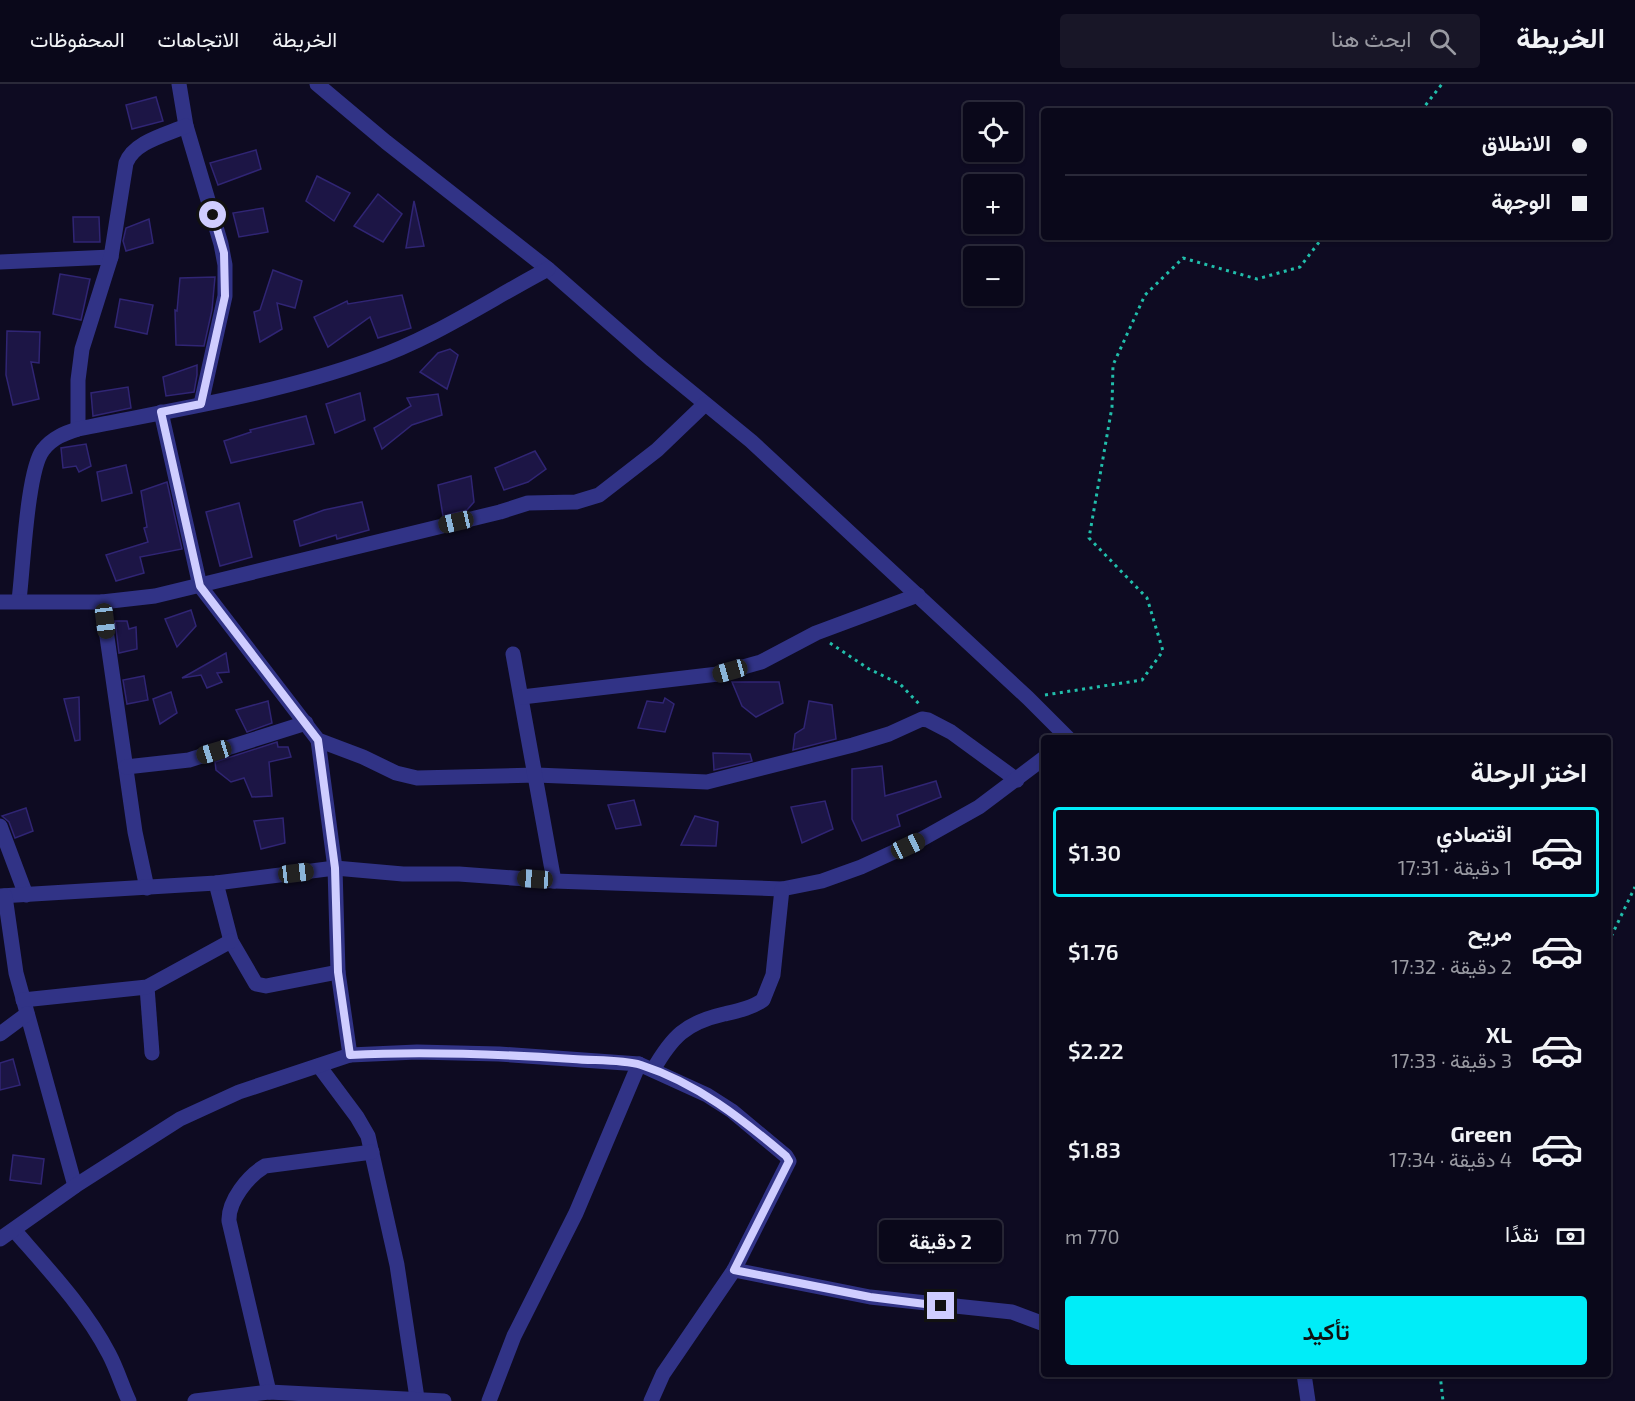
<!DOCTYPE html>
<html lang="ar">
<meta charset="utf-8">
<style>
body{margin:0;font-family:"Exo 2",Vazirmatn,sans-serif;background:#181627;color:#f1f3f6;direction:rtl;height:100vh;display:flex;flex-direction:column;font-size:22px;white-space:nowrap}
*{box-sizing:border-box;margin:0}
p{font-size:20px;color:#999aa2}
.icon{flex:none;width:33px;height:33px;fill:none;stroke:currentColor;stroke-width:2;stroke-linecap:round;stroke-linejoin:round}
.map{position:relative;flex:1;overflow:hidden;direction:ltr}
.drawer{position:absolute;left:1041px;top:651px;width:570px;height:642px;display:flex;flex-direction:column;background:#0a081a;border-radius:6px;box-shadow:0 2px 4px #0004,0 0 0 2px #2a2939;direction:rtl}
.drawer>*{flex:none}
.top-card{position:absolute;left:1041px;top:24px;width:570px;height:132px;border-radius:6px;box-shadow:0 2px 4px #0004,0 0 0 2px #2a2939;direction:rtl;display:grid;align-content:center;height:132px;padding:0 24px;background:#0a081a}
.controls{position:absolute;left:963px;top:18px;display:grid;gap:12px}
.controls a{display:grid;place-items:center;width:60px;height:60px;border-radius:6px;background:#0a081a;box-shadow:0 2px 4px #0004,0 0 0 2px #2a2939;font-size:30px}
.end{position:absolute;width:27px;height:27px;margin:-14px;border:8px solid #cfcdff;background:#111;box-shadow:0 0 0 3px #111}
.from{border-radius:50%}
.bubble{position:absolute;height:42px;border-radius:6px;background:#0a081a;box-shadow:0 2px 4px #0004,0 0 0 2px #2a2939;font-size:20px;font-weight:600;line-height:42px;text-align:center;direction:rtl}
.car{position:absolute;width:18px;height:36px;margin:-18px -9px;border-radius:8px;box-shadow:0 0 4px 2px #0007;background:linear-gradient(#222 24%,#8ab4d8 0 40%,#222 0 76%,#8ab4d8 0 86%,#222 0)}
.top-card b{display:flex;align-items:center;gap:21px;height:57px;font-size:22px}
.top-card b+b{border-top:2px solid #2a2939}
.top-card i{width:15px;height:15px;background:#f1f3f6}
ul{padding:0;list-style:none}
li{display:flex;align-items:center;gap:18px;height:90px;margin:0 12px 9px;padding:0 12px;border:3px solid transparent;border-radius:6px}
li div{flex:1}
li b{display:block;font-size:22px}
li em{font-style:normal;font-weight:600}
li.selected{border-color:#00edf8}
li>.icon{width:54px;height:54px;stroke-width:1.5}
h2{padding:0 24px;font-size:27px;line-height:72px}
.pay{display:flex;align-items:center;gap:15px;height:66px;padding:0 24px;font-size:22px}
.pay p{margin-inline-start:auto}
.cta{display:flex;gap:12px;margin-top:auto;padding:12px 24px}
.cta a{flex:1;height:69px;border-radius:6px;background:#00edf8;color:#111;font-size:24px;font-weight:600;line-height:69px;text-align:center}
header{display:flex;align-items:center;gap:36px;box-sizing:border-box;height:84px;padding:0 30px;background:#0a081a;border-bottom:2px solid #2a2939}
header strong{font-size:28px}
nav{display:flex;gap:33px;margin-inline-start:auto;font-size:21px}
.search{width:420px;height:54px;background:#181627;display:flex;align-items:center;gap:15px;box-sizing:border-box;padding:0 21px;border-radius:6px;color:#999aa2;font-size:22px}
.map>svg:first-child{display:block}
</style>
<header>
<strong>الخريطة</strong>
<div class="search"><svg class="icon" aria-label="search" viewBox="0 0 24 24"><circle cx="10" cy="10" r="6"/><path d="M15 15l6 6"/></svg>ابحث هنا</div>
<nav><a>الخريطة</a><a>الاتجاهات</a><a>المحفوظات</a></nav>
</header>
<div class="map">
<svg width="1635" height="1317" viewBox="0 0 1635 1317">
<rect width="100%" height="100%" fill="#0e0b22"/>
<g fill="#1c1545" stroke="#302574" stroke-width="1.5">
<path d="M156,13L163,37L132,45L126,21Z"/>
<path d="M256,66L261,85L218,101L210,79Z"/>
<path d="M317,92L350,109L334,137L306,117Z"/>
<path d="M378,110L402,130L383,158L354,142Z"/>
<path d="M414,117L424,162L406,164Z"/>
<path d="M263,124L268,148L239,153L233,129Z"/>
<path d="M73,133H99L100,158H74Z"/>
<path d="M149,135L153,159L126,167L123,157L126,144Z"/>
<path d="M273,186L302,197L295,224L277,219L282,245L260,258L254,228L260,226Z"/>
<path d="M60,190L90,195L81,236L53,230Z"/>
<path d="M215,193L212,226L204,262L176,261L175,226L177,227L180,194Z"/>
<path d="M402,211L411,244L378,254L370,233L328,263L314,233L347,217L348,220Z"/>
<path d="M120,215L153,221L147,250L115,243Z"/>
<path d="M7,247L40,248L39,279L31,278L39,315L13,321L6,291Z"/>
<path d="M450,265L458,271L447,305L420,288L438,269Z"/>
<path d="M197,281V291L194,308L166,312L163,293Z"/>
<path d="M128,303L131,324L93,332L91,309Z"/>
<path d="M360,309L365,336L335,349L326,320Z"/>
<path d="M438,310L442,331L412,341L382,365L374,344L411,322L407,314Z"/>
<path d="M306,332L314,360L231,379L224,357L251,348L250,346Z"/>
<path d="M86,360L91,382L79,388L76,382L63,384L61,364Z"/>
<path d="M535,367L546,385L528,398L504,406L495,384Z"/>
<path d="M126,381L132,409L102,417L97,388Z"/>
<path d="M471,392L474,418L467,426L443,432L438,401Z"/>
<path d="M167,398L182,465L140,473L144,489L116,497L106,471L148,458L144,444L147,443L141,407Z"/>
<path d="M362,418L369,446L337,455L336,451L300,462L294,437L324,426Z"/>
<path d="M239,419L252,473L220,482L206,428Z"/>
<path d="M191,526L196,542L177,563L165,535Z"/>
<path d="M115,537H127L129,545L136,543L137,565L119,569Z"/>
<path d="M226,569L229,588L217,589L222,598L207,604L201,591L182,594Z"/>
<path d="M144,592L148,616L127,620L123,596Z"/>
<path d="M732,598H779L783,619L756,633L742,622Z"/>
<path d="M171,608L177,629L160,640L153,615Z"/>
<path d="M79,613L80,656L75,657L64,615Z"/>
<path d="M665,614L674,620L665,648L638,644L647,617L663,619Z"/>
<path d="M268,617L272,639L247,648L236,626Z"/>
<path d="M809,617L832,621L836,655L793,666L795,650L804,644Z"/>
<path d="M277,658L278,663H288L291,673L269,678L272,712L252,713L244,694L231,698L216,686L215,678Z"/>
<path d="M713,669L750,670L752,677L714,686Z"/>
<path d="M882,682L885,712L936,697L941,713L897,731L900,742L862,757L852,735V685Z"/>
<path d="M634,716L641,741L616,745L608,721Z"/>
<path d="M825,717L833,745L802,759L791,723Z"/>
<path d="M26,724L33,747L15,754L9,738L2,732Z"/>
<path d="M695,732L718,738L716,762L681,761Z"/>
<path d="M283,734L285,759L261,765L254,737Z"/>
<path d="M13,975L20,1001L0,1006V979Z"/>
<path d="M13,1071L44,1075L41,1100L10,1096Z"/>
</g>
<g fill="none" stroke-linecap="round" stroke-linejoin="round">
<g stroke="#21beab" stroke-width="3" stroke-dasharray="3 4.5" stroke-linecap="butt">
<path d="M1421,27L1442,0"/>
<path d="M830,559L869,585L900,600L920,621"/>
<path d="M1045,611L1142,596L1163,567L1147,514L1089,454L1112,323L1113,281L1145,211L1183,174L1257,195L1300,183L1323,153"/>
<path d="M1608,859L1635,803"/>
<path d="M1440,1290L1443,1317"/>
</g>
<g stroke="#313386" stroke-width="15">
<path d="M179,0L186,42L221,160L225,181V212L201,320"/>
<path d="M317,0L386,58L548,185L652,276L751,357L1028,614L1068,654"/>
<path d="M0,178L111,173"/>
<path d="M161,328L200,502L318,656L363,673L396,689L417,694L536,691L707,698L853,661L889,650L922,635L928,636L951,648L1017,696"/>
<path d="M78,345V296L82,265L111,173L126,79C134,58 165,51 186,42"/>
<path d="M19,516C23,486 27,386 43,366C52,354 65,349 78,345C176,325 276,310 370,276C434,254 489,216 548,185"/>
<path d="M0,518H102L155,512L500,428L528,419L576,418L599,411L657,366L705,320"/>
<path d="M102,518L135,748L147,804"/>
<path d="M513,570L554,797"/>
<path d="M522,613L718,590L761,578L816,549L918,511"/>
<path d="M318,656L335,784L338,888L350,971"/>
<path d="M126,683L189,676L306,639"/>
<path d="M0,742L26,811"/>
<path d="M216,799L231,857L256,900L266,902L338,888"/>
<path d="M0,812L216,799L335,784L403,790H459L554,797L782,805L822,797L861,783L922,755L979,723L1044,674"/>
<path d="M5,812L16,889L75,1102"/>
<path d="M147,903L152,969"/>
<path d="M23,916L147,903L231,857"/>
<path d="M0,950L27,930"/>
<path d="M319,982L357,1033L368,1052L397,1181L417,1314"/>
<path d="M653,986C672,953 685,939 724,930C737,927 752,924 763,916L773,891L782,805"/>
<path d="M14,1146C48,1185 85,1224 109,1270C117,1285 122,1302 129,1317"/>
<path d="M0,1155L75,1102L180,1035L239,1008L350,971L417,968L499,970L639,980L707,1011L732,1027L786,1072L789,1077L734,1186L663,1290L651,1317"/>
<path d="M734,1186L870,1213L1012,1228L1044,1240"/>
<path d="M1304,1290L1308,1317"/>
<path d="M269,1308L229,1137C228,1117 248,1092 265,1082L372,1068"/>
<path d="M195,1317L269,1308L444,1317"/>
<path d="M489,1317L514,1252L576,1129L639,980"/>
</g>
</g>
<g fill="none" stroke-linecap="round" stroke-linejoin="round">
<path stroke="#cfcdff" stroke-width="8" d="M213,131L224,169L225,212L201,320L161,328L200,502L318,656L335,784L338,888L350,971C425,967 498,970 573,975C594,977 620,975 641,981C697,999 742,1035 786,1072L789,1077L734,1186L870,1213L941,1222"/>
</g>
</svg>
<div class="controls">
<a><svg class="icon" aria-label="locate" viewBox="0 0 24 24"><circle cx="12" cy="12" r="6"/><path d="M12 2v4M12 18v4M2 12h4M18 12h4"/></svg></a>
<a>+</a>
<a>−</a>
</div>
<i class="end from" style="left:213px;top:131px"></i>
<i class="end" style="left:941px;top:1222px"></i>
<div class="bubble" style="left:879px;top:1136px;width:123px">2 دقيقة</div>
<i class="car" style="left:456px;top:438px;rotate:257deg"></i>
<i class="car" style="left:105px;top:537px;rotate:173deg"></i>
<i class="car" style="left:730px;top:587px;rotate:254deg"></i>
<i class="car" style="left:214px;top:668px;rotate:253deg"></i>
<i class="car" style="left:908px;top:762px;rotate:65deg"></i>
<i class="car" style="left:296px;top:789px;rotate:83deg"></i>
<i class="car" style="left:535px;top:795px;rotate:274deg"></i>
<div class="top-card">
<b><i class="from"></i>الانطلاق</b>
<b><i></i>الوجهة</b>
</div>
<section class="drawer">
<h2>اختر الرحلة</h2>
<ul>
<li class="selected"><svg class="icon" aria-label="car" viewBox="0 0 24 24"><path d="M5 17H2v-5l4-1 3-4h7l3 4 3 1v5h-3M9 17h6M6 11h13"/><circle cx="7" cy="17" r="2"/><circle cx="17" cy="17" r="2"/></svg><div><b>اقتصادي</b><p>1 دقيقة · 17:31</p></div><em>$1.30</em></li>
<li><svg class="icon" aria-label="car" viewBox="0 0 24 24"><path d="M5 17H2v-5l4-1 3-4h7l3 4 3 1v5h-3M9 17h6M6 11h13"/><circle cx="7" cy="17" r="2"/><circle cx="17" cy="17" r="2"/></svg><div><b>مريح</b><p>2 دقيقة · 17:32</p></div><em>$1.76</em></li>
<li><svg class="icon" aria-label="car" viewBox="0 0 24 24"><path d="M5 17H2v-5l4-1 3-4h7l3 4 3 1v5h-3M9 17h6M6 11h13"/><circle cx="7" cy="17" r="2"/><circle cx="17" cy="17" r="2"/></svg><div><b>XL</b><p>3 دقيقة · 17:33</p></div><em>$2.22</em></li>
<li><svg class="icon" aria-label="car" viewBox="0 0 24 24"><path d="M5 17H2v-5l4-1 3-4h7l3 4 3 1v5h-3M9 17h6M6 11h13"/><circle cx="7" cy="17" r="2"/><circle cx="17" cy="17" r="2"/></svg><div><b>Green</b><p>4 دقيقة · 17:34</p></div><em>$1.83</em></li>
</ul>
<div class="pay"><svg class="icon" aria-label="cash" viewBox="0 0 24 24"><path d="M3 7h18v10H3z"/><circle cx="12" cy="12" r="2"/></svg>نقدًا<p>770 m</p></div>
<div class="cta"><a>تأكيد</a></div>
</section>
</div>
